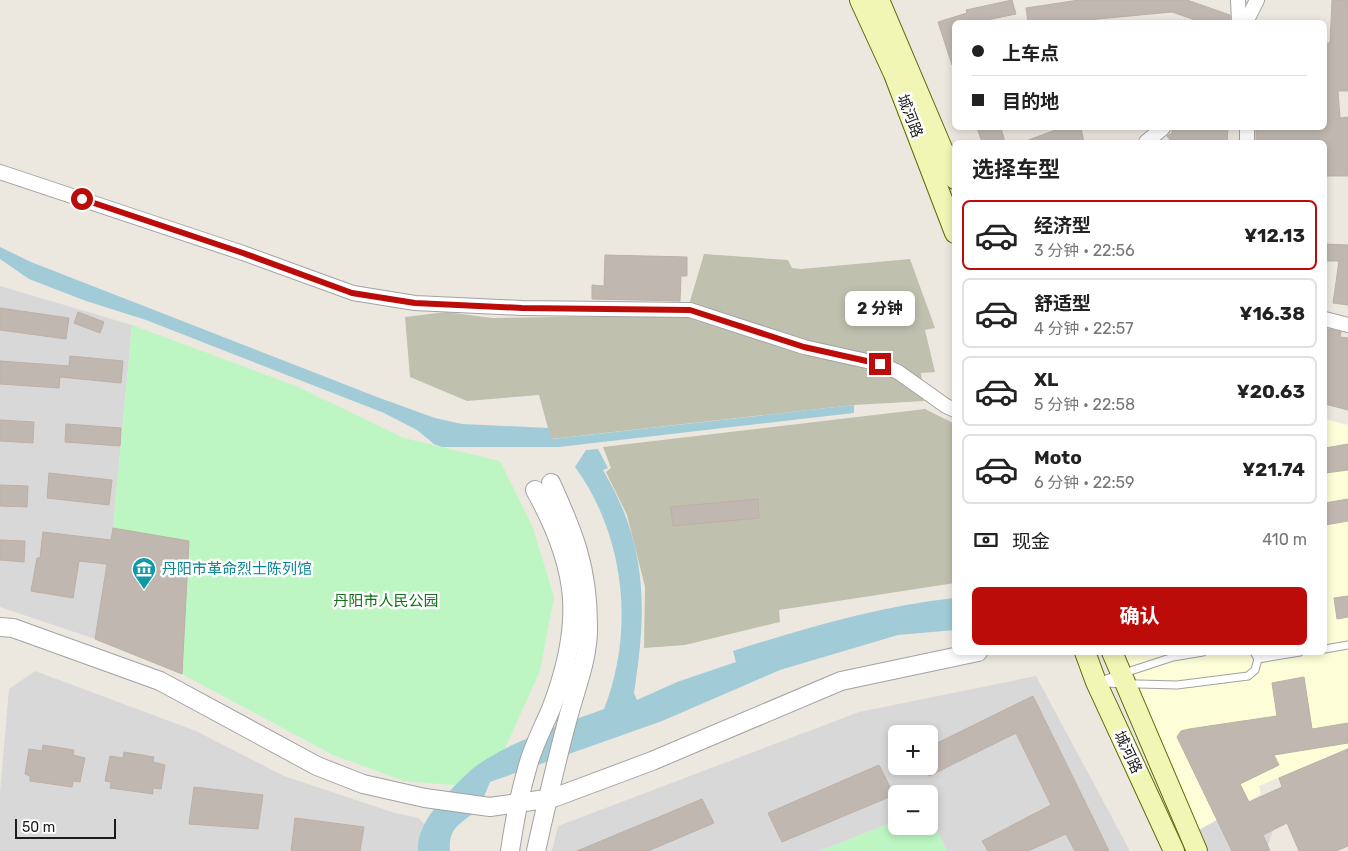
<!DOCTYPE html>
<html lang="zh">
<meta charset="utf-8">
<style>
body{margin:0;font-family:Rubik,"Noto Sans SC",sans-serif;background:#f2f2f2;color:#222;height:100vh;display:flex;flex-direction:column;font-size:19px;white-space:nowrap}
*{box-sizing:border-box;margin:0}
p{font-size:16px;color:#767676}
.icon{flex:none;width:28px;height:28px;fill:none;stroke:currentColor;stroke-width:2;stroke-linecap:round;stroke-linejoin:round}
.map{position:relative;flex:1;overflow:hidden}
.sheet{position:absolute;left:952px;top:140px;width:375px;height:515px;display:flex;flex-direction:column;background:#fff;border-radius:8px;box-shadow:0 2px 8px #0003}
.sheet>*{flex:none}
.banner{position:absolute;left:952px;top:20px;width:375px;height:110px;border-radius:8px;box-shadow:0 2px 8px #0003;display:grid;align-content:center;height:110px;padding:0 20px;background:#fff}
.tools{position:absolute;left:888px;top:725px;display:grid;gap:10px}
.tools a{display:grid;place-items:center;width:50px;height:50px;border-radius:8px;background:#fff;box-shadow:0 2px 8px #0003;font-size:25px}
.scale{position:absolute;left:15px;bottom:12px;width:101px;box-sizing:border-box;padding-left:5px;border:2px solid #1b1b1b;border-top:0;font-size:14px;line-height:18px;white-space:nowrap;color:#1b1b1b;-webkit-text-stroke:4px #fff;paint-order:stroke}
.end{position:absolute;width:22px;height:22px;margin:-11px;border:6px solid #bc0c09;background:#fff;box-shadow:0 0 0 2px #fff}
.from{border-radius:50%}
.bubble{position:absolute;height:35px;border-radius:8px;background:#fff;box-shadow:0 2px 8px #0003;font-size:16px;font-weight:700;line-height:35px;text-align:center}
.banner b{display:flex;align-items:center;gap:18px;height:48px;font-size:19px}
.banner b+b{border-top:1px solid #e0e0e0}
.banner i{width:12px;height:12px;background:#222}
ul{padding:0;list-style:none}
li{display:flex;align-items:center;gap:15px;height:70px;margin:0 10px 8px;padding:0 10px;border:2px solid #e0e0e0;border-radius:8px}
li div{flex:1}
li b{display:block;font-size:19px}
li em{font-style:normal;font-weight:700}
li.active{border-color:#bc0c09}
li>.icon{width:45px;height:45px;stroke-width:1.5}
h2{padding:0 20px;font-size:22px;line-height:60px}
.pay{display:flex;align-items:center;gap:12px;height:55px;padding:0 20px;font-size:19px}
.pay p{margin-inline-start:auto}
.button{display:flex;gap:10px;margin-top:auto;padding:10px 20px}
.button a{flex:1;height:58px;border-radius:8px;background:#bc0c09;color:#fff;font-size:20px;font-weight:700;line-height:58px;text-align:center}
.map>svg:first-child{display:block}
</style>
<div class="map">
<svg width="1348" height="851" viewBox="0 0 1348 851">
<rect width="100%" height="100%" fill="#ece8e0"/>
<g fill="#d9d8d8" fill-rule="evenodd">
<path d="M0,286L132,325L113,528L95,639L0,607Z"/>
<path d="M35,671L196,731L284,776L395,813L419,818L425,825L418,851H0V792L9,689Z"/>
<path d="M1036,676L1130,851H947L929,814V794H896V821L820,851H552L558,826L859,712ZM896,734H929V766H896Z"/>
<path d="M1269,792L1279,813L1266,851H1207L1197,831Z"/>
</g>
<path fill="#fdfdd8" d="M1325,419L1348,425V748L1259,786L1261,794L1197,831L1124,653L1325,652Z"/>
<g fill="#bfc0ad">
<path d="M704,254L788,260L792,268L801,269L910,259L935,328L925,330L935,372L921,373L924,401L854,405L551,439L539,395L467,401L410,377L405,317L446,312L492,318L686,315Z"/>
<path d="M925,409L955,424V583L779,610L780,622L685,645L644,648L645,587L627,515L606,472L611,468L603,447Z"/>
</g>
<g fill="#bdf6c3">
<path d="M132,325L296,386L404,438L500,461L532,525L554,597L540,671L487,788L404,781L333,755L182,674L189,541L113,528Z"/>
<path d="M929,814L947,851H820L896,821V826H929Z"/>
</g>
<g fill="#a2cbd8">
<path d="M0,247L31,262L377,397L435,418L462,424L549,428L552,439L854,405V413L559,447H442L434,444L417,430L384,413L146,320L86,301L29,279L0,259Z"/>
<path d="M598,449L608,468L603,470C648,545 647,610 634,693L637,700L677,682L736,662L733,651C806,628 880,606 955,598V630L898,635L780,670L662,721L490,782C486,791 482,805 476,811C461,824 448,827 450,851H418C417,832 429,814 442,800C451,789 461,779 471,770C502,744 566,723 604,709C635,631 625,535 575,467L586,450Z"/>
</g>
<g fill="#c0b8b0" stroke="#bdafa4">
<path d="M1012,0L1016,14L977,22H955V64L952,65L938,22L967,13L966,10Z"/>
<path d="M1079,0H1187L1230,15V22H1201L1172,12L1066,22H1028L1026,8Z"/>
<path d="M1332,0H1348V91H1338L1340,118L1348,117V176H1325V142H1256V128H1325V43H1330Z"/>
<path d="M977,128H1001L1005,142H982Z"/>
<path d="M1061,128H1081L1084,142H1023Z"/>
<path d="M1172,128H1228L1227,142H1172L1167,136L1172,133Z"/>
<path d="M1325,244L1348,245V305L1333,303L1339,261H1325Z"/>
<path d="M605,255L687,257V276H681L680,301L592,299V285L604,286Z"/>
<path d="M0,308L69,318L66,339L0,330Z"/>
<path d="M78,312L104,322L100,333L74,323Z"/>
<path d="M1325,328L1341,332L1340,337L1348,338V410L1325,404Z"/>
<path d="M70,356L123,361L121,383L60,377L59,388L0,384V361L69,366Z"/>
<path d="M0,420L34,422L33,443L0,441Z"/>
<path d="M66,424L121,428L120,446L65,442Z"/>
<path d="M1348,444V470L1325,473V448Z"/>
<path d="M49,473L112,480L109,505L47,498Z"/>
<path d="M0,485L28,486L27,507L0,506Z"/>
<path d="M758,499L759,518L673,526L671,507Z"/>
<path d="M1348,499V521L1325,525V503Z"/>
<path d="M113,528L189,541L182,674L95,639L107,564L79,561L73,598L31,591L37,558H40L43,532L111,540Z"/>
<path d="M0,540L25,541L24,562L0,560Z"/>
<path d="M1348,596V617L1337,619L1334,598Z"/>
<path d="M1304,677L1312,729L1348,723V743L1274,755L1279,765L1240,784L1249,802L1282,787L1279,778L1348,749V846L1336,851H1299L1287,823L1263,835L1270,851H1232L1177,737L1181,731L1189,729L1277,716L1272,683Z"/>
<path d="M1033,696L1094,820L1109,851H1075L1066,834L1028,851H988L982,841L1051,805L1016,733L929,776V747Z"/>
<path d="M43,745L74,750L73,755L85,758L80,782L73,781L72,787L30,781V776L25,774L29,749L42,751Z"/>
<path d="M124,752L154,757L153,762L165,765L161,789L153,788V794L110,788L111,782L105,781L110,756L123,758Z"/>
<path d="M879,765L894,795L782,842L768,813Z"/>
<path d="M194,787L263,795L258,829L189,824Z"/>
<path d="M702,799L714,823L648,851H577Z"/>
<path d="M295,818L364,827L360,851H291Z"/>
</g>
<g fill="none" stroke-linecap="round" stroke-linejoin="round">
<g stroke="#a2a2a2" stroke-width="9">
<g id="service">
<path d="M1325,649L1348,645"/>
<path d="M1258,659L1300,652"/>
<path d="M1100,681L1173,657L1203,652"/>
<path d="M1099,683L1177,685L1248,676L1255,670L1258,659L1254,652"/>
</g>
</g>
<g stroke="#a2a2a2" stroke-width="16">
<g id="minor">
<path d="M1238,0L1239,22"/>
<path d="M1246,22L1257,0"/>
<path d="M1247,128V142"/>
<path d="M1146,142L1163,128"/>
<path d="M0,172L243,253L353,293L415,303L522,308L690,310L804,347L880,364L898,372L946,406L955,410"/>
<path d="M1325,319L1348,325"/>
</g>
</g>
<g stroke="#a2a2a2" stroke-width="20">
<g id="tertiary">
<path d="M0,627L13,628L160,681L317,766L363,784L425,798L490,807L553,798L652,761L841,681L978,652"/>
<path d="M510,851C514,824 519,796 527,769C532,748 543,728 551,709C584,623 579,569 535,490"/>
<path d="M536,851C546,806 556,762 568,718C576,687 589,657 588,625C588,568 574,533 551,483"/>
</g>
</g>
<g stroke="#5e6a09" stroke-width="22">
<g id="secondary">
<path d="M860,0L894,74L955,233"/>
<path d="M879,0L955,179"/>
<path d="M1085,652L1096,682L1174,851"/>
<path d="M1112,652L1197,851"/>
</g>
</g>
<use href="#service" stroke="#fff" stroke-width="7"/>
<use href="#minor" stroke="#fff" stroke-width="14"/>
<use href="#tertiary" stroke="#fff" stroke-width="18"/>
<use href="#secondary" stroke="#f1f6b5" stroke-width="20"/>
</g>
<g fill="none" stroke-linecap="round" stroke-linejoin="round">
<path stroke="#bc0c09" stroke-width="6" d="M82,199L243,253L352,293L415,303L522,308L690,310L804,347L880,364"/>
</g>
<defs>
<g id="museum-pin" transform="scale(1.25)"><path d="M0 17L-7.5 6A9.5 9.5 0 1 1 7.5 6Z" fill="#0f9aa8" stroke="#fff"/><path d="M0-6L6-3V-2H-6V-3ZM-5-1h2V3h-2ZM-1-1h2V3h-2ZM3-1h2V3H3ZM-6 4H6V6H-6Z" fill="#fff"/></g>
</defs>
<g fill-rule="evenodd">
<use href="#museum-pin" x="144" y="569"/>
</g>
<g text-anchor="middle" stroke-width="5" stroke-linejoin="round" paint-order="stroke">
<g font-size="15" fill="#1b1b1b" stroke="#fff">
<text transform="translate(910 116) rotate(69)" y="5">城河路</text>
<text transform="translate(1128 752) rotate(65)" y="5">城河路</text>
</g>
<g font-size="15" fill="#0d838f" stroke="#fff" text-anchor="start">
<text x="162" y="574">丹阳市革命烈士陈列馆</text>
</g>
<g font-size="15" fill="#107119" stroke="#fff">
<text x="386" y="606">丹阳市人民公园</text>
</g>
</g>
</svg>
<div class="tools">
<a>+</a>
<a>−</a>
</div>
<div class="scale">50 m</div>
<i class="end from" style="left:82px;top:199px"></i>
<i class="end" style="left:880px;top:364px"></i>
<div class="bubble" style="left:845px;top:291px;width:70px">2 分钟</div>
<div class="banner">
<b><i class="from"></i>上车点</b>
<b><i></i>目的地</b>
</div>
<section class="sheet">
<h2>选择车型</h2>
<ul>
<li class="active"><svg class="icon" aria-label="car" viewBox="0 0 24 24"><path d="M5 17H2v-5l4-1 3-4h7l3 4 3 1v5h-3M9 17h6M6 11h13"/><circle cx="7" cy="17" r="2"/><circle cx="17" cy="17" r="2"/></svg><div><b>经济型</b><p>3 分钟 · 22:56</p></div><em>¥12.13</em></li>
<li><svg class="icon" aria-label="car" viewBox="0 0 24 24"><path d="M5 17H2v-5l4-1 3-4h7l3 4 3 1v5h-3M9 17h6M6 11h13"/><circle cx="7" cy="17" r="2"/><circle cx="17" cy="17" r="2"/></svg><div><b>舒适型</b><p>4 分钟 · 22:57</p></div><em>¥16.38</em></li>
<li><svg class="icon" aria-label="car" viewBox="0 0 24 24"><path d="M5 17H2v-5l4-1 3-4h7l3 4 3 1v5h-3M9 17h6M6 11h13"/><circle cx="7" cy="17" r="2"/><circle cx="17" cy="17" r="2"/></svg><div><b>XL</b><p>5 分钟 · 22:58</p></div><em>¥20.63</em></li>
<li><svg class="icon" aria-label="car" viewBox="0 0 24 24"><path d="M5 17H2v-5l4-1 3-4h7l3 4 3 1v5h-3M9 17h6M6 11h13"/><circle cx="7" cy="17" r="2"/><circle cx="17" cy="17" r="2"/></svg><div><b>Moto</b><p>6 分钟 · 22:59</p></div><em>¥21.74</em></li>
</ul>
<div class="pay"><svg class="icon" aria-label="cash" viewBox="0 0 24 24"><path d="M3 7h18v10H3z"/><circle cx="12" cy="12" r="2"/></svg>现金<p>410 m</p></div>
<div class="button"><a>确认</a></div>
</section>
</div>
